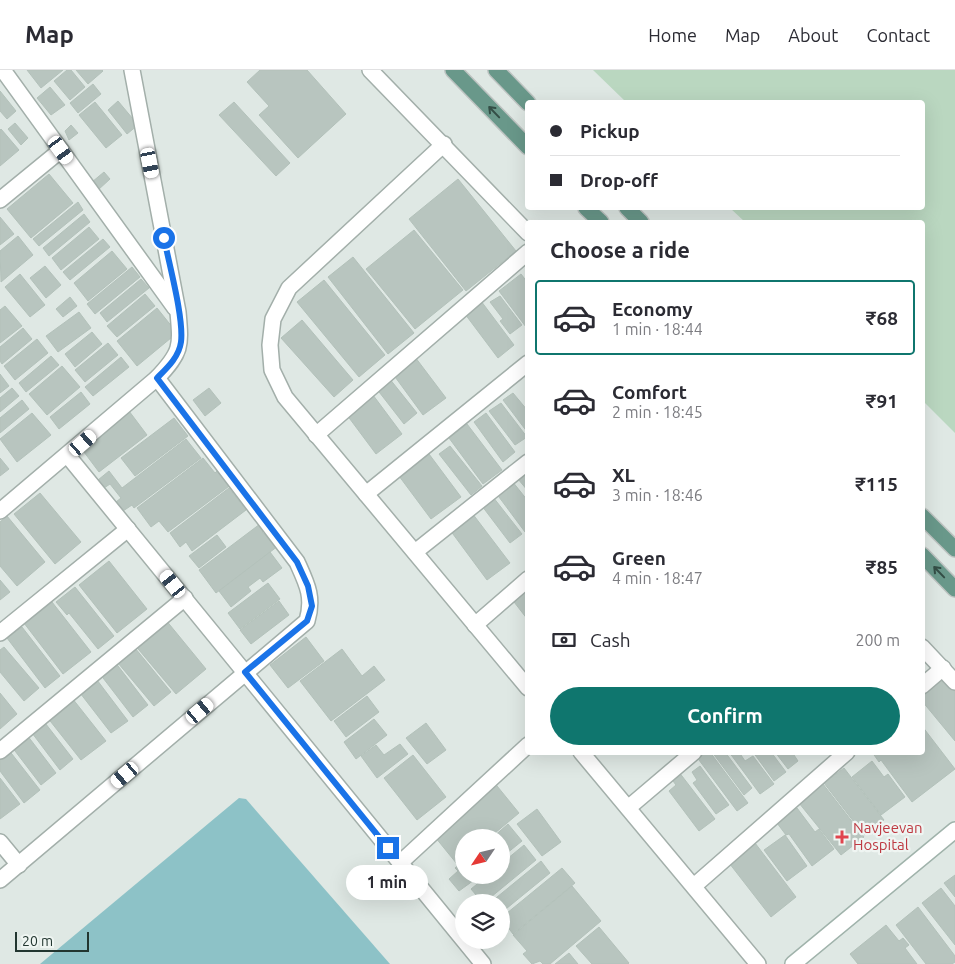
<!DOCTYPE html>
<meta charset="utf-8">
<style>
body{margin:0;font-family:Ubuntu,sans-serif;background:#f7f7f7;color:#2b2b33;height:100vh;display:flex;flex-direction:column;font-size:19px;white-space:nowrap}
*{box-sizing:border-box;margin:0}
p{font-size:16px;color:#7c7c81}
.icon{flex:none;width:28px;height:28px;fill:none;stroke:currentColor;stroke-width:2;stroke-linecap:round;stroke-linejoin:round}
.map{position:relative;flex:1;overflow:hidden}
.drawer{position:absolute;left:525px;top:150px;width:400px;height:535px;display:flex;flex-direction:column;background:#fff;border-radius:5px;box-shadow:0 5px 20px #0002}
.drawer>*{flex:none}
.top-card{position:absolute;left:525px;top:30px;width:400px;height:110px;border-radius:5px;box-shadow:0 5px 20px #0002;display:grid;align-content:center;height:110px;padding:0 25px;background:#fff}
.needle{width:32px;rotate:235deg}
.controls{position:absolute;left:455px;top:759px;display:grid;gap:10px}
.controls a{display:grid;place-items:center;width:55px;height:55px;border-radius:50%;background:#fff;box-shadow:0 5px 20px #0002;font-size:25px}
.scale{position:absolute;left:15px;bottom:12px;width:74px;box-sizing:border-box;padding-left:5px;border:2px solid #223630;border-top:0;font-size:14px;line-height:18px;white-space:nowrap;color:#223630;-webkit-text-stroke:4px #eff5f2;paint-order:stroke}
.end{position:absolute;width:22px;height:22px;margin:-11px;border:6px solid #1a73e8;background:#fff;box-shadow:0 0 0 2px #fff}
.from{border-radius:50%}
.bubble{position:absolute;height:35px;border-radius:18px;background:#fff;box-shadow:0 5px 20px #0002;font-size:16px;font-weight:700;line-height:35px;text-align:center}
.car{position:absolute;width:15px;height:30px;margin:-15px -8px;border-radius:6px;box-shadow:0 0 4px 1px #0007;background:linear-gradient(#fff 24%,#345 0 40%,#fff 0 76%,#345 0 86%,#fff 0)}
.top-card b{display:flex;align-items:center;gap:18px;height:48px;font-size:19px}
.top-card b+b{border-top:1px solid #e1e1e2}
.top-card i{width:12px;height:12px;background:#2b2b33}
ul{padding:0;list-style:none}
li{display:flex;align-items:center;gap:15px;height:75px;margin:0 10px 8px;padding:0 15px;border:2px solid transparent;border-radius:5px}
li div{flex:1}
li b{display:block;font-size:19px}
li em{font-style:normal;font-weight:700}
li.active{border-color:#0f766e}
li>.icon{width:45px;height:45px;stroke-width:1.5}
h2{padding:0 25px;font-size:22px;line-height:60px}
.pay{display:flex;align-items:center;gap:12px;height:55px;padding:0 25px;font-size:19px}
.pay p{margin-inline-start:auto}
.cta{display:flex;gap:10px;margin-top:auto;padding:10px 25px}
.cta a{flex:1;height:58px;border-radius:30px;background:#0f766e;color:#fff;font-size:20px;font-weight:700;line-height:58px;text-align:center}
header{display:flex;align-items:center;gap:30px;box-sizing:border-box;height:70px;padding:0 25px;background:#fff;border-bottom:1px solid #e1e1e2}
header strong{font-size:24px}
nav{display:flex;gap:28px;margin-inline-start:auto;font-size:18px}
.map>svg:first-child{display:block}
</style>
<header>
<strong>Map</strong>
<nav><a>Home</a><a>Map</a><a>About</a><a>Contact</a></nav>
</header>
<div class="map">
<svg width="955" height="894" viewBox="0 0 955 894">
<rect width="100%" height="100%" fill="#dfe8e4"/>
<path fill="#bad7c0" d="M593,0H955V363L923,331L922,152H745L730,138H922V32H626Z"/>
<path fill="#8dc2c7" d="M239,728L246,729L390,894H40Z"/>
<g fill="#b8c5bf" stroke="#b3c1ba">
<path d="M27,0H63L41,18Z"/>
<path d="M67,0H71L85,17L70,30L54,11Z"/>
<path d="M76,0H102L103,1L88,14Z"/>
<path d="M260,0H307L346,44L298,88L259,45L269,36L247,12Z"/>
<path d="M93,14L101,24L78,43L70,33Z"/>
<path d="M50,17L65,35L51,45L37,28Z"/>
<path d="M0,21L16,41L7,49L0,41Z"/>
<path d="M118,31L138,55L127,64L108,40Z"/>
<path d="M95,32L122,65L106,78L79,45Z"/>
<path d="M234,32L290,93L276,106L219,45Z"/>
<path d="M15,53L28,68L21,75L8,59Z"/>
<path d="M71,55L78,63L69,70L65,61Z"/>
<path d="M1,59L19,80L0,96V60Z"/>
<path d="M104,102L110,109L98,120L92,112Z"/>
<path d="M49,104L73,133L31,168L7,139Z"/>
<path d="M458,109L516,181L466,221L409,149Z"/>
<path d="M78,132L83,140L39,176L33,169Z"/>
<path d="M84,144L90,152L49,186L43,178Z"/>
<path d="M0,147L14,164L0,175Z"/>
<path d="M89,157L99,169L61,200L52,188Z"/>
<path d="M414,160L463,220L415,259L366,199Z"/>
<path d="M18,166L33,185L1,212L0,181Z"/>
<path d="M103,169L110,177L70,210L63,202Z"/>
<path d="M112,181L127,199L88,231L74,213Z"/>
<path d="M353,187L414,263L388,284L328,207Z"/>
<path d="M45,196L61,215L46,228L30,208Z"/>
<path d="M132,197L140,207L95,244L87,234Z"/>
<path d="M20,204L45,235L30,247L5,217Z"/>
<path d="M521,204L528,213V255L526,257L499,221Z"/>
<path d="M141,209L149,218L107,252L100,243Z"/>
<path d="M324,210L385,285L359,307L297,232Z"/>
<path d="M145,224L155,236L117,267L107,256Z"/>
<path d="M500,226L522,255L510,264L500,251L503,249L490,232Z"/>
<path d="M70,227L77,236L63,247L56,239Z"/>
<path d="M478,227L514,275L498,288L462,240Z"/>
<path d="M5,236L22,256L0,273V240Z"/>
<path d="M157,238L177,263L137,296L117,271Z"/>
<path d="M79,242L91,258L58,282L46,266Z"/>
<path d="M302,250L353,310L334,327L281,268Z"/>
<path d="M23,258L32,269L2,294L0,291V277Z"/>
<path d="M92,262L102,274L75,297L65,284Z"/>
<path d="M37,269L48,283L15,310L4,296Z"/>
<path d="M108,273L118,285L85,312L75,300Z"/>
<path d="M412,283L446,328L423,345L390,300Z"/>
<path d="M51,286L59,295L26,322L19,313Z"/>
<path d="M121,287L129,297L93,326L85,317Z"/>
<path d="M62,296L80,317L47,345L29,324Z"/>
<path d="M0,304L9,316L0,323Z"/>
<path d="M389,308L417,343L404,354L376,318Z"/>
<path d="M367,317L402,364L376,384L341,337Z"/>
<path d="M12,318L19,326L0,342V328Z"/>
<path d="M209,318L221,333L205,346L193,330Z"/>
<path d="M81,322L90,334L59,359L50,347Z"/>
<path d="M513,323L528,341V363L503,330Z"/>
<path d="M22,330L29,339L0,363V348Z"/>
<path d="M501,333L527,367L515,375L489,341Z"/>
<path d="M129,341L147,365L99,402L81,378Z"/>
<path d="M32,343L51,365L17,392L0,369Z"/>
<path d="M486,343L515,382L503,392L474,352Z"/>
<path d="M174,348L188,366L135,406L121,388Z"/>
<path d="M467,354L502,400L483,414L449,368Z"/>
<path d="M186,369L201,388L134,438L132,435L123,441L116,432L121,428L110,414L104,418L98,410L109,401L122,418Z"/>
<path d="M450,376L482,416L471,425L439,384Z"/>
<path d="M429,384L461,427L431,449L399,406Z"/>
<path d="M0,388L9,399L0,406Z"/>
<path d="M203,388L215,403L220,398L232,414L168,462L159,451L151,457L137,438Z"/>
<path d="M528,395V421L513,403Z"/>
<path d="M512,411L528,431V460L525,462L496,423Z"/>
<path d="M229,418L246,440L192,481L186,472L180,477L170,463Z"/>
<path d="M40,423L81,472L55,494L14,444Z"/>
<path d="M493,427L522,464L510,473L482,436Z"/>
<path d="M472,443L510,493L487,510L450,460Z"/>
<path d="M7,446L45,492L17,516L0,496V452Z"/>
<path d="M260,454L265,460L262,462L278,476L216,523L199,500Z"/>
<path d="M217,465L226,477L199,498L189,486Z"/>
<path d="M270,482L282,498L263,512L260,508L248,517L251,521L231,537L219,521Z"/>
<path d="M109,491L147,539L117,563L79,515Z"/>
<path d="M0,510L10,522L0,530Z"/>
<path d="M268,513L280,529L240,559L228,543Z"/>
<path d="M75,517L114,566L98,579L69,543L67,545L56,532Z"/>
<path d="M528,519V550L511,528Z"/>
<path d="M279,531L289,545L251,574L240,560Z"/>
<path d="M52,532L91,582L63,604L24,553Z"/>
<path d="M165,549L206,599L176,624L134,574Z"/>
<path d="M22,557L60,606L45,618L7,568Z"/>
<path d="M306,567L324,591L288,618L270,595Z"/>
<path d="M4,577L39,618L24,631L0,602V580Z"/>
<path d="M135,578L171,622L154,636L118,593Z"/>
<path d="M342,579L362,606L374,596L385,610L331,651L300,611Z"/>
<path d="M115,592L148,635L133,647L100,604Z"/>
<path d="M941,604L955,622V671L922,631V619Z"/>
<path d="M94,606L128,651L111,663L77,619Z"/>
<path d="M0,623L17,644L0,659Z"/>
<path d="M367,626L379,642L346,667L334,651Z"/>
<path d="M72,628L106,671L81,690L47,647Z"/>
<path d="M42,649L73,689L60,700L29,659Z"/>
<path d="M374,649L387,665L356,689L344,672Z"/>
<path d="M426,653L446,680L427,694L406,668Z"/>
<path d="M922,656L955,699L912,732L881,690L879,692L872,682H922Z"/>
<path d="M27,665L56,703L41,715L12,677Z"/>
<path d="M400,674L408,684L377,708L361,686L376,675L384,685Z"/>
<path d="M8,679L40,720L24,733L0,701V685Z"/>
<path d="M693,682H710L748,733L737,741Z"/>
<path d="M712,682H725L752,718L744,725Z"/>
<path d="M729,682H739L745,691L753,686L774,714L760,724Z"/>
<path d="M753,682H771L786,702L774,711Z"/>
<path d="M775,682H792L798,691L788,699Z"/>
<path d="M413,685L446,727L417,750L384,708Z"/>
<path d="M872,691L884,707L888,704L905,727L881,745L852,707Z"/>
<path d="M672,693L715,749L699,761L669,721L676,715L670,707Z"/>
<path d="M700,696L729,735L716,744L693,713L697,710L692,702Z"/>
<path d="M844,698L884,750L864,765L824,713Z"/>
<path d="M0,708L20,734L0,749Z"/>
<path d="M493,711L519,743L489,768H464V789L457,794L431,762Z"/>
<path d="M823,714L864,767L841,785L799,733Z"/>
<path d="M797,738L815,762L819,759L834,779L812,796L789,764L786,765L777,753Z"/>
<path d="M537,739L561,772L542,786L517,754Z"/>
<path d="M508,754L522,771L501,788V768H492Z"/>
<path d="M785,765L807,796L787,811L764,780Z"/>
<path d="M752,769L796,827L771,847L726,789Z"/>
<path d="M524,775L536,790L485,832H482L471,819L488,805H501V794Z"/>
<path d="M464,791V805H481L459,821L449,809L458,801L455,798Z"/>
<path d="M541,791L550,803L501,843V832H491Z"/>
<path d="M562,798L575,813L513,864L501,848Z"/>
<path d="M955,805V827L944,813Z"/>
<path d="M572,816L601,851L550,894H543L540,891L532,894L523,884L527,881L513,865Z"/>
<path d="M941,818L955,836V875L922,833Z"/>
<path d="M918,837L955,886V892L952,894H926L896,855Z"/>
<path d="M886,855L899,871L903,868L909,875L905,878L917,894H858L850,884Z"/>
<path d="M599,857L629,893L628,894H592L576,876Z"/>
<path d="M569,883L578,894H555Z"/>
</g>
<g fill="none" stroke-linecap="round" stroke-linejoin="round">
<g stroke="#a3afaa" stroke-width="18">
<g id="street">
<path d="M3,0L175,238"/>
<path d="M370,0L528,163"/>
<path d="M444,74L289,218L273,249L270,275L272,300L285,327L528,618"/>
<path d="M0,130L61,80"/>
<path d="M316,365L528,182"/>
<path d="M68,386L483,894"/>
<path d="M366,424L528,293"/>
<path d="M0,441L157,308C182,282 181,276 178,242L132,0"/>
<path d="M415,482L528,392"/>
<path d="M475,555L528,509"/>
<path d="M0,563L128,459"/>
<path d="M922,577L955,612"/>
<path d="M922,616L943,598"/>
<path d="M0,681L185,528"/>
<path d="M581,682L758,894"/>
<path d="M628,738L694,682"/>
<path d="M0,772L19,795"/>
<path d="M400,793L528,675"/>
<path d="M0,810L307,551C314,527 307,514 297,492L157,308"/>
<path d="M694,816L847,682"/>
</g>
</g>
<g stroke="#a0b3ab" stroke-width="18">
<path id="secondary" d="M793,894L955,760"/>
</g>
<g stroke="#bdc3c1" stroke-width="18">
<g id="primary">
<path d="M453,0L528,77"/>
<path d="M496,0L528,33"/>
<path d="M586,138L601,152"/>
<path d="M627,138L641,152"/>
<path d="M922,446L955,479"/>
<path d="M922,485L955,519"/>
</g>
</g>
<use href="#street" stroke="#fff" stroke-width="15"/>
<use href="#secondary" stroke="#fff" stroke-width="15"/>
<use href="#primary" stroke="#69988a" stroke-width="15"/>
</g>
<defs><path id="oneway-shaft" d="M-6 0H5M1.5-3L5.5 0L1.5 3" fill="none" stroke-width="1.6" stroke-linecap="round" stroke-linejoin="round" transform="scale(1.25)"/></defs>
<g stroke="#344e46">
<use href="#oneway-shaft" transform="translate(494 42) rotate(-134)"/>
<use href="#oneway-shaft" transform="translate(939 502) rotate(-134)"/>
</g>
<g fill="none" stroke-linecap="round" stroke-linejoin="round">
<path stroke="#1a73e8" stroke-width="6" d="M164,168C169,194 184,248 181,272C179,287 167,298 157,308L297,492L308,516L312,536L307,551L245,602L388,778"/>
</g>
<path fill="#e0444e" stroke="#eff5f2" stroke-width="2" d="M839.5 759.5h5v5h5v5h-5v5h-5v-5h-5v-5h5z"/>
<g text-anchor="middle" stroke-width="4.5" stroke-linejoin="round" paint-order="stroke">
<g font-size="15" fill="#be3a42" stroke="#eff5f2" text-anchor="start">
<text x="853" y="763">Navjeevan<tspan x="853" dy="17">Hospital</tspan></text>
</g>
</g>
</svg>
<div class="controls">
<a><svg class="needle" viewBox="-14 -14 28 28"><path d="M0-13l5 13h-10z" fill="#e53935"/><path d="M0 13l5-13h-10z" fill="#7c7c81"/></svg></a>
<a><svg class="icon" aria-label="layers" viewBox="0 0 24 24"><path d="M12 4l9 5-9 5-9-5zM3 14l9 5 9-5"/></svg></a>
</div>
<div class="scale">20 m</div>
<i class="end from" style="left:164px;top:168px"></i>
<i class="end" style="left:388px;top:778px"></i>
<div class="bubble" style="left:346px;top:795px;width:82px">1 min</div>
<i class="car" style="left:61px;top:80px;rotate:144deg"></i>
<i class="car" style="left:150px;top:93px;rotate:169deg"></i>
<i class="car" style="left:83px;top:373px;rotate:49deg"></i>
<i class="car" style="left:173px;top:514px;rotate:321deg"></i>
<i class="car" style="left:200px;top:641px;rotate:50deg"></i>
<i class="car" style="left:125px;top:705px;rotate:230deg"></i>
<div class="top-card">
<b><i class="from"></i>Pickup</b>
<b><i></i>Drop-off</b>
</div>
<section class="drawer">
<h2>Choose a ride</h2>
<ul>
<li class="active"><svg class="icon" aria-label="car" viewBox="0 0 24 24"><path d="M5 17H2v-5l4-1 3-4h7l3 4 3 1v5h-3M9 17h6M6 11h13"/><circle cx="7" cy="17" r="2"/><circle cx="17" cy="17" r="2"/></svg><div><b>Economy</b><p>1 min · 18:44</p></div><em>₹68</em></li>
<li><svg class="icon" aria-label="car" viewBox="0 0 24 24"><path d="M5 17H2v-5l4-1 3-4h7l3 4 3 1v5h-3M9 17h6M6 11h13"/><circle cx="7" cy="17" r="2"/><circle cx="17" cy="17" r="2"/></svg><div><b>Comfort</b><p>2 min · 18:45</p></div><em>₹91</em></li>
<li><svg class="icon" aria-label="car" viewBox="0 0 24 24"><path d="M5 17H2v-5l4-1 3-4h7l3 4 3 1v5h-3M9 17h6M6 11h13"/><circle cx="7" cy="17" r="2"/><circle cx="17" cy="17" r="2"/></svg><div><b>XL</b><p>3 min · 18:46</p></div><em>₹115</em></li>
<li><svg class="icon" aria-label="car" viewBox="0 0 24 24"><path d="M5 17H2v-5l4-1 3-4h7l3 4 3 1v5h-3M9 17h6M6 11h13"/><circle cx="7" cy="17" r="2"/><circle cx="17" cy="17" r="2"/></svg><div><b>Green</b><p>4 min · 18:47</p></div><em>₹85</em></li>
</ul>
<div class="pay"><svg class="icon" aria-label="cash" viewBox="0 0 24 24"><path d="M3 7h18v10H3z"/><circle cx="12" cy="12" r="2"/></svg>Cash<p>200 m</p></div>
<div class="cta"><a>Confirm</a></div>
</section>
</div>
